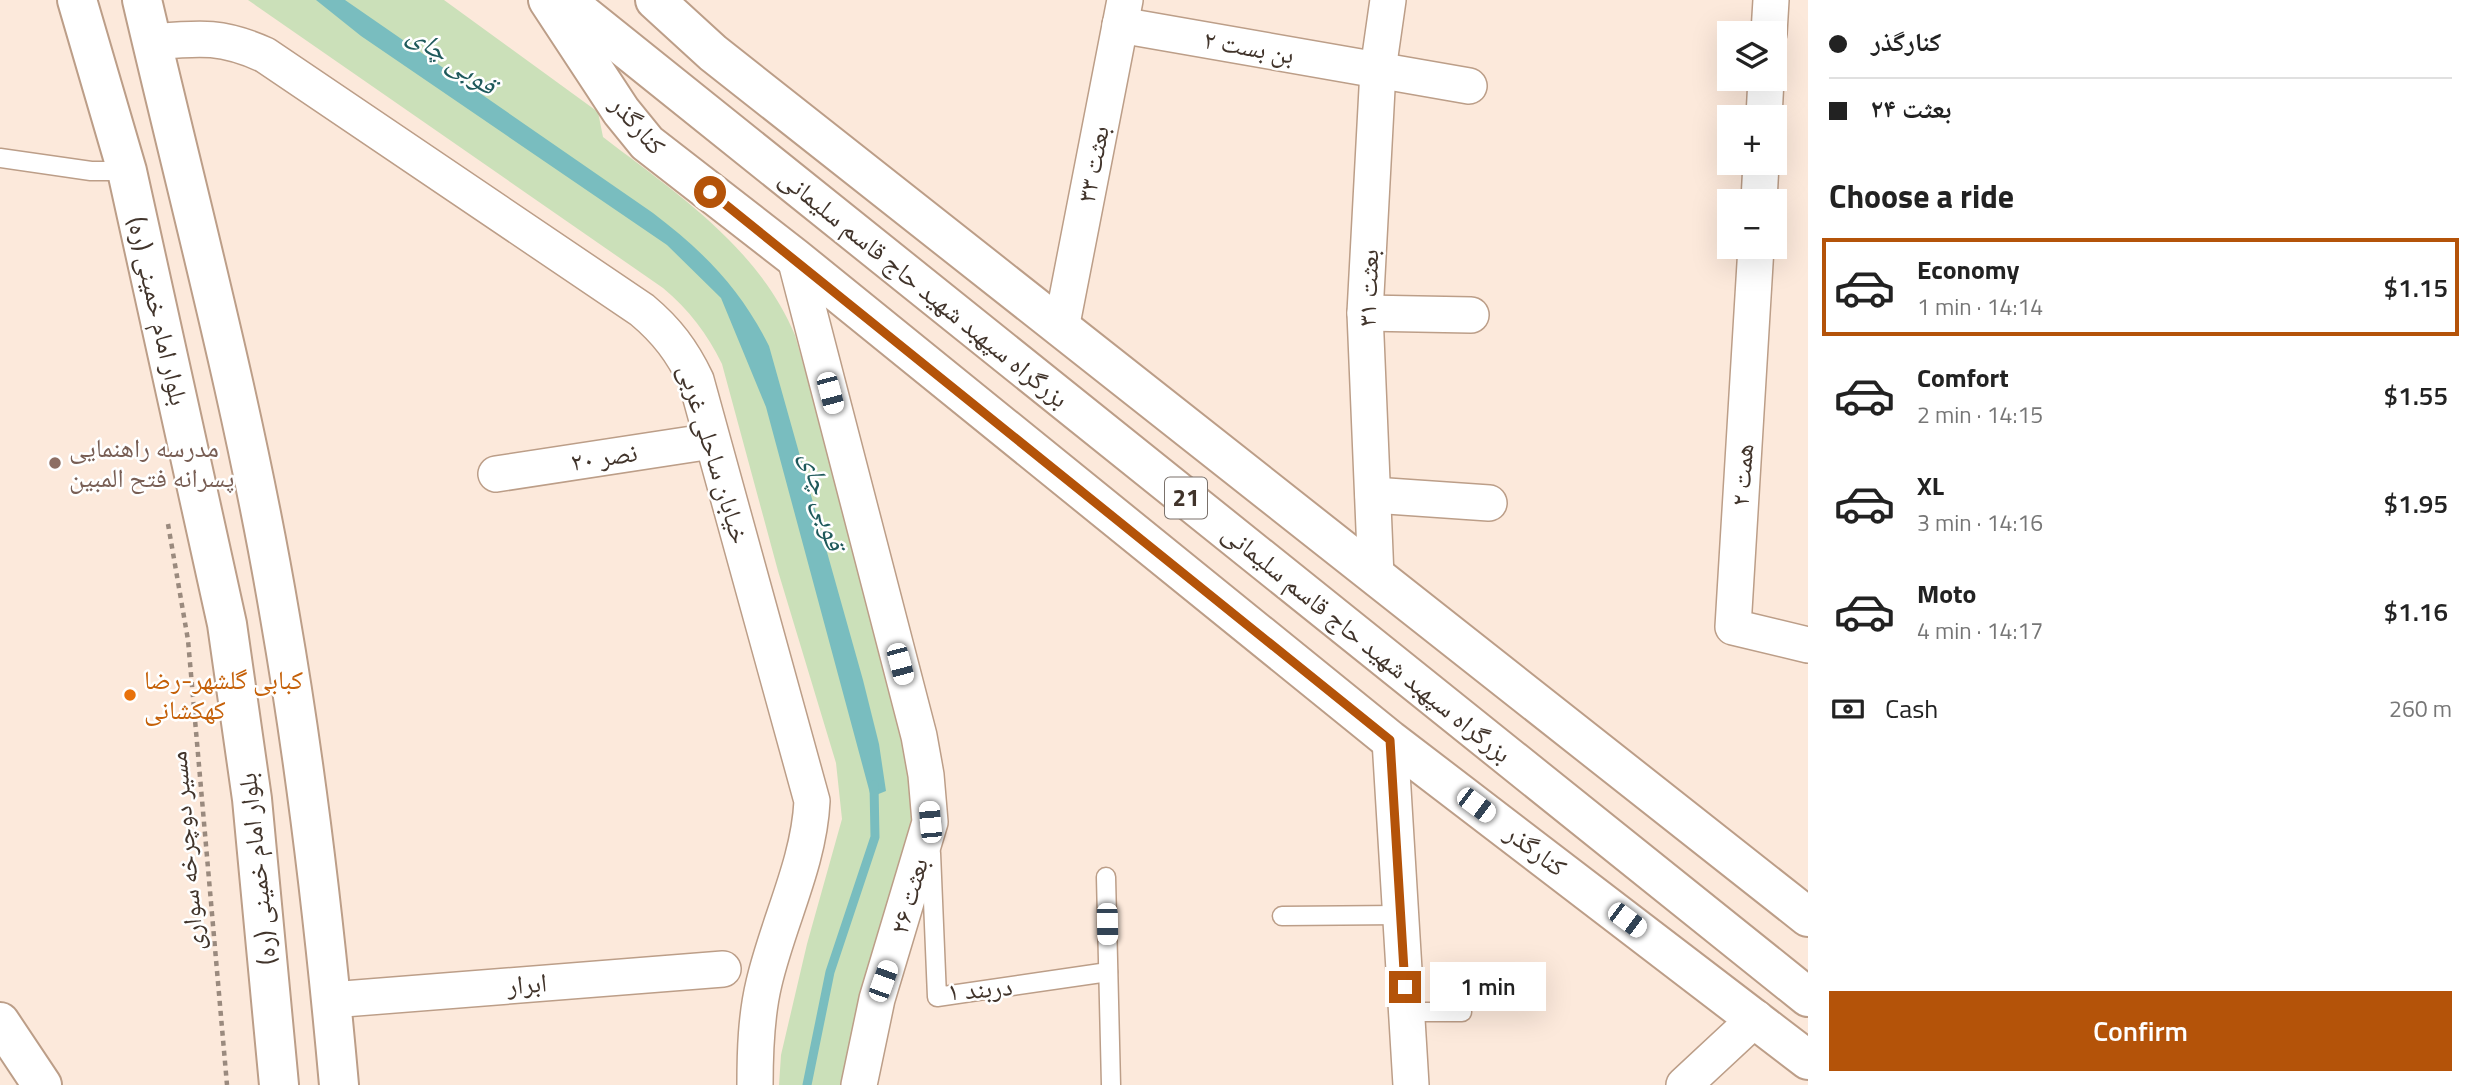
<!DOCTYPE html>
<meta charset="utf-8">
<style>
body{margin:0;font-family:"Titillium Web","Noto Naskh Arabic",sans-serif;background:#f6f6f6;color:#222;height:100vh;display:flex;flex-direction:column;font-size:26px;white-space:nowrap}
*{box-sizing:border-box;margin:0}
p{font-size:23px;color:#767676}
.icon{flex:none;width:38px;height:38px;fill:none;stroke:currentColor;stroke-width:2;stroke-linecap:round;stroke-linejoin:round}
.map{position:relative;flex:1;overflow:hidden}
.sheet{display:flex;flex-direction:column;background:#fff;width:665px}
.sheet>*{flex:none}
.top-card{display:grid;align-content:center;height:154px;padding:0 21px;background:#fff}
.fabs{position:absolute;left:1717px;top:21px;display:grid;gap:14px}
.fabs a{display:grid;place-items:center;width:70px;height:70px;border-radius:0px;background:#fff;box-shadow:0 7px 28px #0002;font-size:35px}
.end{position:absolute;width:32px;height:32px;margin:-16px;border:9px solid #b45309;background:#fff;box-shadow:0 0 0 4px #fff}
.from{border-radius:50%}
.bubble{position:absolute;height:49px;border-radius:0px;background:#fff;box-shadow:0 7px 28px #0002;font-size:23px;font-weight:600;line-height:49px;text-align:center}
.car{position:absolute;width:21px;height:42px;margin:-21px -10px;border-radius:9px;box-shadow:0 0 5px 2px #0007;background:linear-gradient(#fff 24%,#345 0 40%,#fff 0 76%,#345 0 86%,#fff 0)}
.top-card b{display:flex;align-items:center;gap:24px;height:66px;font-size:26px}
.top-card b+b{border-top:2px solid #e0e0e0}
.top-card i{width:18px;height:18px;background:#222}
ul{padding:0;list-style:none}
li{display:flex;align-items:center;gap:21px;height:98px;margin:0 14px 10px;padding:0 7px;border:4px solid transparent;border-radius:0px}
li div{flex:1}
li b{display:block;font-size:26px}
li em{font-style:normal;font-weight:600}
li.selected{border-color:#b45309}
li>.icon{width:63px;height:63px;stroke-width:1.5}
h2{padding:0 21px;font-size:32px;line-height:84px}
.pay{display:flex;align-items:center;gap:18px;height:77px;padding:0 21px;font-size:26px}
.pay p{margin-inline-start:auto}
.primary-button{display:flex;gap:14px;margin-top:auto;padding:14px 21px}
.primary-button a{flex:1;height:80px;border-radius:0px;background:#b45309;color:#fff;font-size:28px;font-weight:600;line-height:80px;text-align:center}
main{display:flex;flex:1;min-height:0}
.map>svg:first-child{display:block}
</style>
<main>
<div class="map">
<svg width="1808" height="1085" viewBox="0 0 1808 1085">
<rect width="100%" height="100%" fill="#fce9db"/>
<path fill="#cbe0b9" d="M248,0H444L598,112L603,137C676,193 758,247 795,335L907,732L917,805L846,1085H779L781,1055L807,944L842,819L836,763L778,571L722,364C707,333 689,310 663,288Z"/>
<path fill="#79bdbf" d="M316,0H345L653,213C704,252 740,288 769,346L863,680L879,744L886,791L871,797L766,407L721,298L667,245L361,36Z"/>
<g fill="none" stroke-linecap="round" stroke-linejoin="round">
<path stroke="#79bdbf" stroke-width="9" d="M807,1085L830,972L875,837L874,785"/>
<g stroke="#bc9e88" stroke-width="21">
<g id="lane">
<path d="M0,158L91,171H127"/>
<path d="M931,853L937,997L1108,972"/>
<path d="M1106,877L1111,1085"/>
<path d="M1282,916L1400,915"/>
<path d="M1407,1012H1462"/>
</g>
</g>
<g stroke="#bc9e88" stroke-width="38">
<g id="street">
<path d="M1120,25L1469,86"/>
<path d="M1769,33L1771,0"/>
<path d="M152,42C199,38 221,35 265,55L642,310C667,331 682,351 696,380L812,801C809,864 778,922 764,983C756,1016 755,1051 755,1085"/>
<path d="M1764,117L1766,79"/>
<path d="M1759,201L1761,163"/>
<path d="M1756,247L1733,627L1808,645"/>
<path d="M795,258L919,736L926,775L930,822L877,999L859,1085"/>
<path d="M1365,313L1471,315"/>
<path d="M1061,329L1125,0"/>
<path d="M496,474L712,441"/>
<path d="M1373,495L1489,503"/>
<path d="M1376,577L1365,313L1378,70L1388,0"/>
<path d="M1390,740L1411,1085"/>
<path d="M331,1000L723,969"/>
<path d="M1684,1085L1756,1018"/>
</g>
</g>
<g stroke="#bc9e88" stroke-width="42">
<g id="secondary">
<path d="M77,0L127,171L227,624L252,799L279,1085"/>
<path d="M142,0C190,205 245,409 280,617C307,772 325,928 339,1085"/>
<path d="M548,0L621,111L647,143L795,258L1390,740L1808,1060"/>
<path d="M0,1022L42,1085"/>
</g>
</g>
<g stroke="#bc9e88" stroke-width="42">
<g id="highway">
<path d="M565,0L1808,997"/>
<path d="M655,0L713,53L1808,917"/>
</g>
</g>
<path stroke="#9a8a7e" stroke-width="4.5" stroke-dasharray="5 5" stroke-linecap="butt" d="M168,524L188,640L227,1085"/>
<use href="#lane" stroke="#fff" stroke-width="18"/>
<use href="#street" stroke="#fff" stroke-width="35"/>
<use href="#secondary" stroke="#fff" stroke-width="38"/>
<use href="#highway" stroke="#fff" stroke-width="38"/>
</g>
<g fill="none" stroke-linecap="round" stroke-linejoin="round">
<path stroke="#b45309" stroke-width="9" d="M710,192L1390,740L1405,987"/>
</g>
<circle fill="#8d6e63" stroke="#fff" stroke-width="2.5" cx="55" cy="463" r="7"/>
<circle fill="#e8710a" stroke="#fff" stroke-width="2.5" cx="130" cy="695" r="7"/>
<g text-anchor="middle" stroke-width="5" stroke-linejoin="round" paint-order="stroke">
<rect fill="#fff" stroke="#7a716b" stroke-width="2" x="1165" y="477.5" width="42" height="41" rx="5"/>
<g font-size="24" font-weight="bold" fill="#41342b">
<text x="1186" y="506">21</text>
</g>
<g font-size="26" fill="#41342b" stroke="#fff">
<text transform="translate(1249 47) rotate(10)" y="9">بن بست ۲</text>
<text transform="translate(638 125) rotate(49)" y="9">کنارگذر</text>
<text transform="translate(1093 164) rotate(-79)" y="9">بعثت ۳۳</text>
<text transform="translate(924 288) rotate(39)" y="9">بزرگراه سپهبد شهید حاج قاسم سلیمانی</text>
<text transform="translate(1368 288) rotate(-88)" y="9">بعثت ۳۱</text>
<text transform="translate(158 311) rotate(77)" y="9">بلوار امام خمینی (ره)</text>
<text transform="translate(714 454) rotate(73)" y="9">خیابان ساحلی غربی</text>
<text transform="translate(604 457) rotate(-9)" y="9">نصر ۲۰</text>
<text transform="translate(1742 475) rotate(-86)" y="9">همت ۲</text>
<text transform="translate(1367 643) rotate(39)" y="9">بزرگراه سپهبد شهید حاج قاسم سلیمانی</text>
<text transform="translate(1536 850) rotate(37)" y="9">کنارگذر</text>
<text transform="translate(186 851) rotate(-95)" y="9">مسیر دوچرخه سواری</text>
<text transform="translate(257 869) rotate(-96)" y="9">بلوار امام خمینی (ره)</text>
<text transform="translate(909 896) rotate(-74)" y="9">بعثت ۲۶</text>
<text transform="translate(527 984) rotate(-5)" y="9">ابرار</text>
<text transform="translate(980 989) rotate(-5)" y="9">دربند ۱</text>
</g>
<g font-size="26" fill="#785e54" stroke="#fff" text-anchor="start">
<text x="69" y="457">مدرسه راهنمایی<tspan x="69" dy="30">پسرانه فتح المبین</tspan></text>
</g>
<g font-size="26" fill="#c56008" stroke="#fff" text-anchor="start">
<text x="144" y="689">کبابی گلشهر-رضا<tspan x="144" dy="30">کهکشانی</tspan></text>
</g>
<g font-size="28" font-style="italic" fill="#1e595b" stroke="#fff">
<text transform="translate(453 59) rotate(35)" y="10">قوبی چای</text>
<text transform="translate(824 501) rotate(75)" y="10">قوبی چای</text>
</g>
</g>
</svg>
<div class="fabs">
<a><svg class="icon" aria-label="layers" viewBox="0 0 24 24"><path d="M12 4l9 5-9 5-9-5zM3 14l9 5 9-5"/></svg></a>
<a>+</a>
<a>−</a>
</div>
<i class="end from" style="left:710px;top:192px"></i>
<i class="end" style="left:1405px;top:987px"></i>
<div class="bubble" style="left:1430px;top:962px;width:116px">1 min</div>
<i class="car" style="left:830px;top:393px;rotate:165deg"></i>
<i class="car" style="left:900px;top:664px;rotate:165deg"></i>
<i class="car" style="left:1476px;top:805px;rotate:127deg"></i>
<i class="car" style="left:930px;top:822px;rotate:355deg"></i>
<i class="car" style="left:1627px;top:920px;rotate:127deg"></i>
<i class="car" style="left:1107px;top:924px;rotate:179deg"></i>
<i class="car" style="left:883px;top:981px;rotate:20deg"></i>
</div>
<section class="sheet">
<div class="top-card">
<b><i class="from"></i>کنارگذر</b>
<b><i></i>بعثت ۲۴</b>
</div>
<h2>Choose a ride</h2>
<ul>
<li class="selected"><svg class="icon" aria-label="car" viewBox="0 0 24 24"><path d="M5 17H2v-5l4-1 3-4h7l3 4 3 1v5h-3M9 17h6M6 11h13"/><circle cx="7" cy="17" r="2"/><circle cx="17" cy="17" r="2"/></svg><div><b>Economy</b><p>1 min · 14:14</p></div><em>$1.15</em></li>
<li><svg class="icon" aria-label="car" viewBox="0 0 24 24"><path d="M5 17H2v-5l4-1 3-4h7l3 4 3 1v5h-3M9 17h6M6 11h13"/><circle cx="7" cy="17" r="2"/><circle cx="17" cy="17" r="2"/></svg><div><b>Comfort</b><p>2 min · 14:15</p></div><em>$1.55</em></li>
<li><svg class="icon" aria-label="car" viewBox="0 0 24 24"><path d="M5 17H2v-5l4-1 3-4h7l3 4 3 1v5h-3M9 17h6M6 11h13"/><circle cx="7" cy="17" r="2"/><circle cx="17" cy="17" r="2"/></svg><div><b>XL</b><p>3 min · 14:16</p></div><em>$1.95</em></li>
<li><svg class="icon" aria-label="car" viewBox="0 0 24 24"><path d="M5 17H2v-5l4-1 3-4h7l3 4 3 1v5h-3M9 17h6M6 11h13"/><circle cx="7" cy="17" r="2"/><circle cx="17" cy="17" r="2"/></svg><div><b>Moto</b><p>4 min · 14:17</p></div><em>$1.16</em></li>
</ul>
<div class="pay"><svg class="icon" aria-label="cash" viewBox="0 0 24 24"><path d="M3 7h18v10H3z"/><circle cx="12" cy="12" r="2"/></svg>Cash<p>260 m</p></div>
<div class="primary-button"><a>Confirm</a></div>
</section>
</main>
